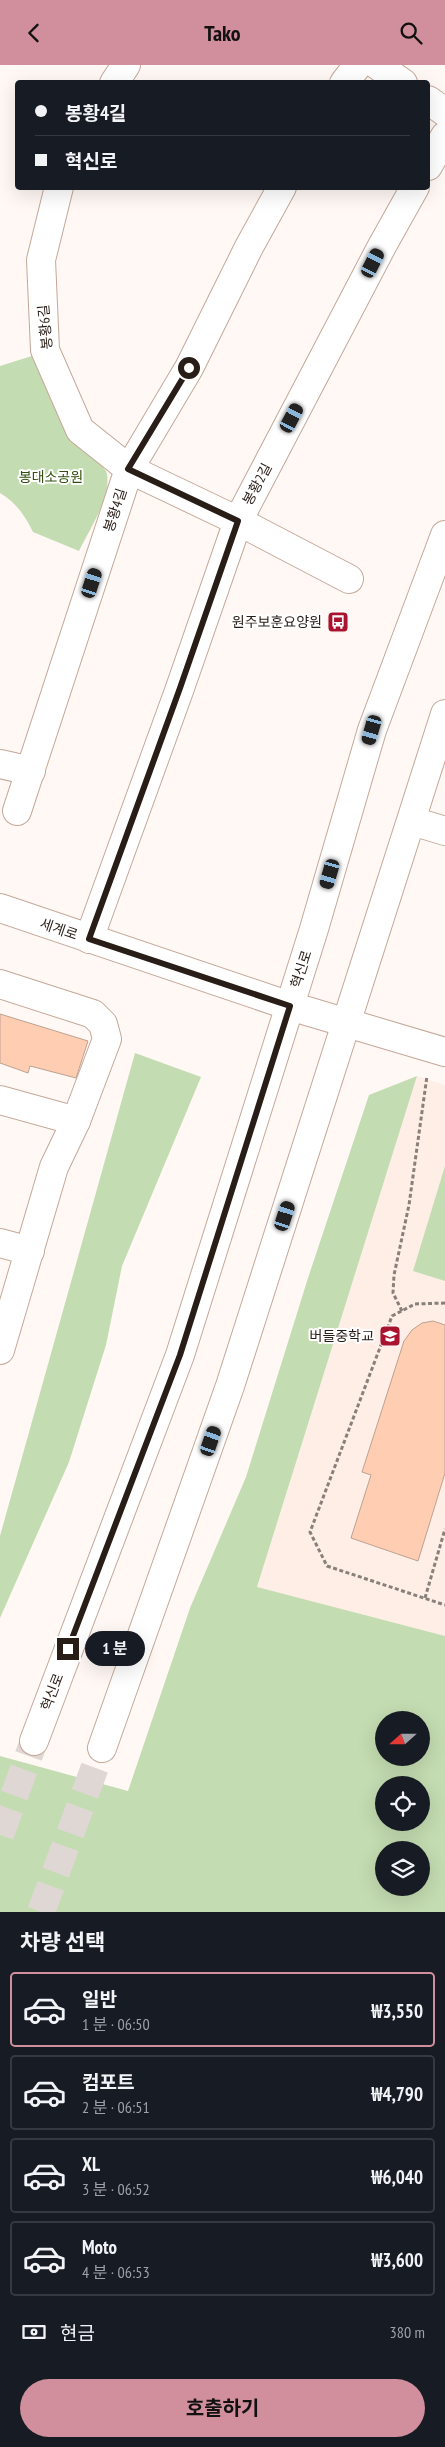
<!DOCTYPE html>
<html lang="ko">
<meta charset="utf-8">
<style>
body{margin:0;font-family:"PT Sans Narrow","Noto Sans KR",sans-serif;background:#242831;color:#f1f3f6;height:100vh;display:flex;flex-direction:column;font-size:19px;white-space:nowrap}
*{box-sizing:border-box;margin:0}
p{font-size:16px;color:#9ea1a6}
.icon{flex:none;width:28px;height:28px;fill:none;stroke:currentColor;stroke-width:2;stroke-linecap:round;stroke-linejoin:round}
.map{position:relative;height:1847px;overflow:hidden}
.side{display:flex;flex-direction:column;background:#171b24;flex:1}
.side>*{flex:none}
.hud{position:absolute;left:15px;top:15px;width:415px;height:110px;border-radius:5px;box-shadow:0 5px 20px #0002;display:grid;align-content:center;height:110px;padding:0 20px;background:#171b24}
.needle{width:32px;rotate:249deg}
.controls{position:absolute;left:375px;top:1646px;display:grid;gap:10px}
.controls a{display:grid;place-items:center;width:55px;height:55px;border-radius:50%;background:#171b24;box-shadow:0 5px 20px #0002;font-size:25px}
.end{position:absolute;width:22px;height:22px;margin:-11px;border:6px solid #281d17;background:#fff;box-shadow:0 0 0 2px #fff}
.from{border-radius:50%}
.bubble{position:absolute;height:35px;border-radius:18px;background:#171b24;box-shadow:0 5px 20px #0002;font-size:16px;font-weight:700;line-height:35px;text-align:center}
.car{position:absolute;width:15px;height:30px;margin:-15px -8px;border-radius:6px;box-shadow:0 0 4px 1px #0007;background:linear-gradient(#222 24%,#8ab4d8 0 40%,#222 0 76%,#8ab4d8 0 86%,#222 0)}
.hud b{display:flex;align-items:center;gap:18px;height:48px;font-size:19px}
.hud b+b{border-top:1px solid #363941}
.hud i{width:12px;height:12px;background:#f1f3f6}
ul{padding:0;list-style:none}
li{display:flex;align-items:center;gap:15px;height:75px;margin:0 10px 8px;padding:0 10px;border:2px solid #363941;border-radius:5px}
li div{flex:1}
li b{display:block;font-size:19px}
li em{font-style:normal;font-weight:700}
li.active{border-color:#d18e9c}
li>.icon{width:45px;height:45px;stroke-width:1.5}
h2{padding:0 20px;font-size:22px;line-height:60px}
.pay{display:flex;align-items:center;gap:12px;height:55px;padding:0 20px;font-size:19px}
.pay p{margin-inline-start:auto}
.button{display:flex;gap:10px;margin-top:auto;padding:10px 20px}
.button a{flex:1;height:58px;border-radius:30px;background:#d18e9c;color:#111;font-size:20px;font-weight:700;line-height:58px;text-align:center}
header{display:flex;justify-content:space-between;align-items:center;height:65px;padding:0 20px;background:#d18e9c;color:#111;font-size:22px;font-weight:700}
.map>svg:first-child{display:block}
</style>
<header><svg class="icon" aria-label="back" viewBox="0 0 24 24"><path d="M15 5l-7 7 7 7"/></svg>Tako<svg class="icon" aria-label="search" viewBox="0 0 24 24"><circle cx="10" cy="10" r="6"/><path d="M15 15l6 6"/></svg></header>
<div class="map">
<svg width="445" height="1847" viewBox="0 0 445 1847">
<rect width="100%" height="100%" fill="#fff8f5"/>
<path fill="#feeee6" d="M417,1011L445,1020V1571L257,1523Z"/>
<g fill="#c4dcb1" fill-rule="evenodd">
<path d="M35,290L59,350L106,406C114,428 89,465 79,486L33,467C25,451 16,437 0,428V301Z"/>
<path d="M135,988L201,1012L122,1201L106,1280L69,1397L0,1553V1471Z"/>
<path d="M417,1011L257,1522L445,1571V1847H0V1691L128,1726L190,1543L246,1412L308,1213L369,1030ZM384,1655H421V1692H384ZM384,1720H421V1758H384ZM384,1785H421V1822H384Z"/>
<path d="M445,1101V1216L413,1206Z"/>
</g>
<g fill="#ffceb2" stroke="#bda191">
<path d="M0,949L88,976L76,1013L30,1001L28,1008L0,998Z"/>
<path d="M433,1256L445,1260V1408L418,1496L351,1473L371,1410L362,1407L404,1276L412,1265L422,1258Z"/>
</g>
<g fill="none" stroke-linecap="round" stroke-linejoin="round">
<g stroke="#dfd7d4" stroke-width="28" stroke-dasharray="28 14" stroke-linecap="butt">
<path d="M0,1770L34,1676"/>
<path d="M41,1847L102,1683"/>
</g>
<g stroke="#c5a898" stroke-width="30">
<g id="minor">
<path d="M377,0L403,18"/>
<path d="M114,18L126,0"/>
<path d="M344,18L358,0"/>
<path d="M428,35L445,47"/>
<path d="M428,101L445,71"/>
<path d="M59,122L41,195L45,285L80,365L129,404L238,456L349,514"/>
<path d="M0,699L31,706"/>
<path d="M17,746L129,404L189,303L249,182L282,122"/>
<path d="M412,756L445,766"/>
<path d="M0,843L290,941L445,987"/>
<path d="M89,874L180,623L238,456L382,181L415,122"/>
<path d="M0,919L93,949L103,959L107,974L76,1056L54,1102L0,1285"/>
<path d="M0,1035L76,1056"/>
<path d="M0,1178L30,1186"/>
<path d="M34,1676L180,1290L314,864L372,665L445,470"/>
<path d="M102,1683L230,1321L445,649"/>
</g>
</g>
<g stroke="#89807b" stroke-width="3" stroke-dasharray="4 2.5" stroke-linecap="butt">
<path d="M445,1238L415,1239L392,1251L310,1467L327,1501L445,1540"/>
<path d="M402,1246L393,1228L394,1210L409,1140L427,1011"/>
<path d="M425,1533L445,1464"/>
</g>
<use href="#minor" stroke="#fff" stroke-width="28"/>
</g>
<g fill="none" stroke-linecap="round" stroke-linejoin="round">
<path stroke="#281d17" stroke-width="6" d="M68,1584L180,1290L290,941L89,874L180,623L238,456L128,404L189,303"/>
</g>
<defs>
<g id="bus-square" transform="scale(1.125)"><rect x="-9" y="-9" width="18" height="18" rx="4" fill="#aa132d" stroke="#fff"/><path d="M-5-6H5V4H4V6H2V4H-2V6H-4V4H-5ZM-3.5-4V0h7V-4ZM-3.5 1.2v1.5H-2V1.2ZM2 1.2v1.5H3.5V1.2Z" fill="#fff"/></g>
<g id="school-square" transform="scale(1.125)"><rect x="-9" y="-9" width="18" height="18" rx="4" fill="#aa132d" stroke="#fff"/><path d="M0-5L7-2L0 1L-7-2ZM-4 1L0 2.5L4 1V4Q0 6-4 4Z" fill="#fff"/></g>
</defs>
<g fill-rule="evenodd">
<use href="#bus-square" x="338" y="557"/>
<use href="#school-square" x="390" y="1271"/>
</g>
<g text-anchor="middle" stroke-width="4" stroke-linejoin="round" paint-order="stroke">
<g font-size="14" fill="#281d17" stroke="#fff">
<text transform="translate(45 262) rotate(-95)" y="5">봉황6길</text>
<text transform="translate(257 419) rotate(-62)" y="5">봉황2길</text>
<text transform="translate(115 445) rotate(-72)" y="5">봉황4길</text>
<text transform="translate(59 864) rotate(19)" y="5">세계로</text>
<text transform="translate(301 904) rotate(-72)" y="5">혁신로</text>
<text transform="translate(52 1627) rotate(-69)" y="5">혁신로</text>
</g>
<g font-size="14" fill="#324f0d" stroke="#fff">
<text x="51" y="417">봉대소공원</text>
</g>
<g font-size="14" fill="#281d17" stroke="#fff" text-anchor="end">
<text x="322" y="562">원주보훈요양원</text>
<text x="374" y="1276">버들중학교</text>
</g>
</g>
</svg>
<div class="controls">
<a><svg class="needle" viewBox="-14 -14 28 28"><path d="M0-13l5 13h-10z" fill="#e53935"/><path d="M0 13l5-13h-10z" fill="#9ea1a6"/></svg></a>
<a><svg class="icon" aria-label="locate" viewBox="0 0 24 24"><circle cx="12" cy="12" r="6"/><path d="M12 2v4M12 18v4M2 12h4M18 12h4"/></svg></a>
<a><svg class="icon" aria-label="layers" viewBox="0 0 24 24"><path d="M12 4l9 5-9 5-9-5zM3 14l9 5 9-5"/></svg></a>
</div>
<i class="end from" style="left:189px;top:303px"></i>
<i class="end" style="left:68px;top:1584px"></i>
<div class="bubble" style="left:85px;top:1566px;width:60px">1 분</div>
<i class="car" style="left:373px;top:198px;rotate:27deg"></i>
<i class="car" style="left:292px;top:353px;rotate:28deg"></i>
<i class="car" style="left:92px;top:518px;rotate:18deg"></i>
<i class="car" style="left:372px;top:665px;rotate:196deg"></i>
<i class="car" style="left:330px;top:809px;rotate:196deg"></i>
<i class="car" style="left:285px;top:1151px;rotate:18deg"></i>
<i class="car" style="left:211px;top:1376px;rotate:19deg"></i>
<div class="hud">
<b><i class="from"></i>봉황4길</b>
<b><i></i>혁신로</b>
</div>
</div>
<section class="side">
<h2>차량 선택</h2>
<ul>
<li class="active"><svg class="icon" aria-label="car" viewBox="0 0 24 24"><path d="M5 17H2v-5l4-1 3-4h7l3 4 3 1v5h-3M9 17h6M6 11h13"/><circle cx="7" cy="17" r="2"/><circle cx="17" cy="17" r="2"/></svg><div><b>일반</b><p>1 분 · 06:50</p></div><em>₩3,550</em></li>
<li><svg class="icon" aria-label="car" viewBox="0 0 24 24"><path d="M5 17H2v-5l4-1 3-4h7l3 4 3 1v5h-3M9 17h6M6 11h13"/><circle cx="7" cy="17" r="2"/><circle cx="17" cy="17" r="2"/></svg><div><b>컴포트</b><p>2 분 · 06:51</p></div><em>₩4,790</em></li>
<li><svg class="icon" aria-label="car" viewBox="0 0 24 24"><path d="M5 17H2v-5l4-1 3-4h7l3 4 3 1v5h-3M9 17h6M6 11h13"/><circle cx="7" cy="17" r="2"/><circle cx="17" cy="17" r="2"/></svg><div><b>XL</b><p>3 분 · 06:52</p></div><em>₩6,040</em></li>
<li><svg class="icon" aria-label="car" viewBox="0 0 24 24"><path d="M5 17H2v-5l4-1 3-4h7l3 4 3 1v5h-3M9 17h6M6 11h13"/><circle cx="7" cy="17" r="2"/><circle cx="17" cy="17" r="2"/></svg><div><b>Moto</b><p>4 분 · 06:53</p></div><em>₩3,600</em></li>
</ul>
<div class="pay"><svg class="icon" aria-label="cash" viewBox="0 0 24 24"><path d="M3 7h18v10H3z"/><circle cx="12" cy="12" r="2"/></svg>현금<p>380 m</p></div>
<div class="button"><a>호출하기</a></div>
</section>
